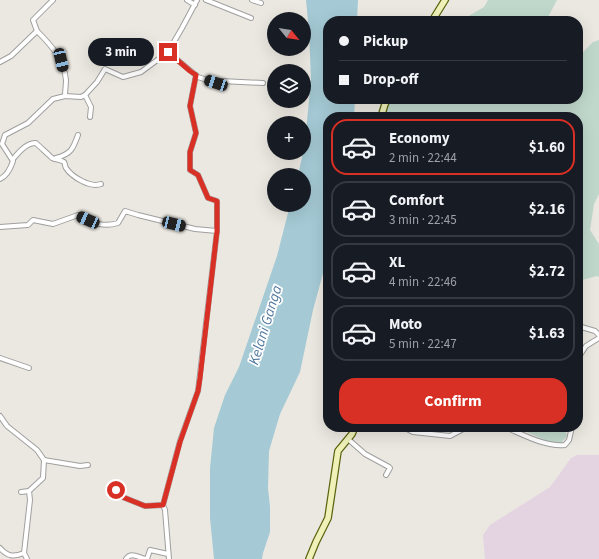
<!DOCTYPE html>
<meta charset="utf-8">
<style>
body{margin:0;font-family:"Source Sans 3",sans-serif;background:#20242c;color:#f1f3f6;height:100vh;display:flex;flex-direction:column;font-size:15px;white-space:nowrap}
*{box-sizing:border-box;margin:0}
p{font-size:13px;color:#9ea1a6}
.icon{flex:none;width:22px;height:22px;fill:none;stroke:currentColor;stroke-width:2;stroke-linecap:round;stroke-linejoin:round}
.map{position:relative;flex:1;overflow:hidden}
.panel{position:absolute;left:323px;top:112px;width:260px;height:320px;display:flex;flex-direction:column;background:#171b24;border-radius:16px;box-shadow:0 4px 16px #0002}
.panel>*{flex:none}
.banner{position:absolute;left:323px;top:16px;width:260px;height:88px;border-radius:16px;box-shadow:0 4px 16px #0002;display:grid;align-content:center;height:88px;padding:0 16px;background:#171b24}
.needle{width:26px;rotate:120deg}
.controls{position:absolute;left:267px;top:12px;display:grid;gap:8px}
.controls a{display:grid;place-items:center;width:44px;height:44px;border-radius:50%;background:#171b24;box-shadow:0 4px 16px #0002;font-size:20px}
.end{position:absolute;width:18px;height:18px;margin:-9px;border:5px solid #d93025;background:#fff;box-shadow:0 0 0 2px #fff}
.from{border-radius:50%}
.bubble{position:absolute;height:28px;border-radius:14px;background:#171b24;box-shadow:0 4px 16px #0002;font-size:13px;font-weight:700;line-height:28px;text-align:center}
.car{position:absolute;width:12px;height:24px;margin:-12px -6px;border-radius:5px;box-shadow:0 0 3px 1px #0007;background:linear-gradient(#222 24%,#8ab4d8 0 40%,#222 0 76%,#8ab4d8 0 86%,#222 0)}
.banner b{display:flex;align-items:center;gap:14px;height:38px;font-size:15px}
.banner b+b{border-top:1px solid #363941}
.banner i{width:10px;height:10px;background:#f1f3f6}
ul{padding:7px 0 0;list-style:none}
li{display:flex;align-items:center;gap:12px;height:56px;margin:0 8px 6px;padding:0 8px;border:2px solid #363941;border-radius:16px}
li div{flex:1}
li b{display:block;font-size:15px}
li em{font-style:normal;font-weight:700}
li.active{border-color:#d93025}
li>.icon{width:36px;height:36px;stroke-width:1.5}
.action{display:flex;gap:8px;margin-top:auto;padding:8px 16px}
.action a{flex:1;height:46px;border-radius:16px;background:#d93025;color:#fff;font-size:16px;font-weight:700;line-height:46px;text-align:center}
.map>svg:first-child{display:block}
</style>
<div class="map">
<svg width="599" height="559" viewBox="0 0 599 559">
<rect width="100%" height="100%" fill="#ebe8e1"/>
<path fill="#e4d4e1" d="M577,455H599V559H485L483,535L490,525L550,487L571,458Z"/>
<g fill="#c0d8cc">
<path d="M488,0H557L546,21H460L484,7Z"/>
<path d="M599,40V194L594,204L590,230L599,244V277L597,276L582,280L579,275L578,268V117H385C384,111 387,104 391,99H578V54H581L593,42Z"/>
<path d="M516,427H564L567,436L561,443L547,441Z"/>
</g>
<path fill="#a5cad5" d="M306,0H358L357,21H328V99H355L354,117H328V255L313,310L300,372L280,414L269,451L268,488L270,507V532L263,553L262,559H214L210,518V468L214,428L225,395L239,367L277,256L290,205H304V175H298L303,153H304L311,79L309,32Z"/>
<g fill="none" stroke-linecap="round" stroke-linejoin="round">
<g stroke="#9f9f9f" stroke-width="6">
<g id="street">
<path d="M187,0L195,5"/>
<path d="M206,0L251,18"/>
<path d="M252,0L261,3"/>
<path d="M37,31C51,45 64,59 66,80C66,85 65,91 65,96"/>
<path d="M168,52L198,77L216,83L221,81L263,83"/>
<path d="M0,62L11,56L37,31L33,20L53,0"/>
<path d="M85,95L91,107L90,117"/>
<path d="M56,158C71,154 73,149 78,135"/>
<path d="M13,159C19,152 26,143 36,143C41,148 47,153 52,158C56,160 60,159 64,162C66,165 64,164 66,168C72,177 90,188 101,184"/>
<path d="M0,179C7,176 11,167 13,161L2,144L5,135L28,123L53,99L65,96L81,97L85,95L97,82L105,69L123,77L141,72L168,52L182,28L197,0"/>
<path d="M0,227L28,225L33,220L53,224L78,215C92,222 102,228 118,223L125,211L138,215L195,229L217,231"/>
<path d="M578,326L595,331L599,335"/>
<path d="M0,358L29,368"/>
<path d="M578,358L586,346L599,338"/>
<path d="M0,416L7,426L37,450L44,460L43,478L29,491L21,492"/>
<path d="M403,427L413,432L450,436L465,428L471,427"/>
<path d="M505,427C524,435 545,447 565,445L569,440L572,427"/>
<path d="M348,439L365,454L389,467L390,468L386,475"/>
<path d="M44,460L80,466L88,465"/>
<path d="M116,490L120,496L145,506L163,505L165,510L169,559"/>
<path d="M163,505L180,441L198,391L217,231V201L208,198L198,175L190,170V152L196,133L190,106L196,75"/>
<path d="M0,548C8,557 14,557 24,553"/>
<path d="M27,559L24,553L30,500L29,491"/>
<path d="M126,559C131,551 139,558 146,559"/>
<path d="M147,559L150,550L168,554"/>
</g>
</g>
<g stroke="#5b640f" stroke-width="8">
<g id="secondary">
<path d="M432,21L445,0"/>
<path d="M381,117L385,104L388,99"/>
<path d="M309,559L316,542L328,518L338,451L352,434L355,427"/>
</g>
</g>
<use href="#street" stroke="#fff" stroke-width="4"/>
<use href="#secondary" stroke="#eff1b9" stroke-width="5.5"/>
</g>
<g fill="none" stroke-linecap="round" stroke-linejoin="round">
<path stroke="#d93025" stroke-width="5" d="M116,490L120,496L145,506L163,505L180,442L198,391L200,378L217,231V201L208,198L198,175L190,170V152L196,133L190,106L196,75L190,71L168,52"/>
</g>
<g text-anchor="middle" stroke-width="3.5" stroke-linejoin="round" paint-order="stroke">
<g font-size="15" font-style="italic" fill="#52799f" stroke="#fff">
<text transform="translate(265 325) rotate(-73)" y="5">Kelani Ganga</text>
</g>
</g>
</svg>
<div class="controls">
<a><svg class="needle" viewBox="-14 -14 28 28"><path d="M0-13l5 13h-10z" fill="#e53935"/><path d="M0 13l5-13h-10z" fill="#9ea1a6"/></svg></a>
<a><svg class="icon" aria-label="layers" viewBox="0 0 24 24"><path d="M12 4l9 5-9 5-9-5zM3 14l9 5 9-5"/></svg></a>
<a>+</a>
<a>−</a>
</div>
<i class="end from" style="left:116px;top:490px"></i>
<i class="end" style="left:168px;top:52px"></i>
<div class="bubble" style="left:88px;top:38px;width:66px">3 min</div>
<i class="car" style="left:61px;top:60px;rotate:167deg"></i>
<i class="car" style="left:216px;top:83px;rotate:288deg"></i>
<i class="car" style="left:88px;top:220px;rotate:294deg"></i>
<i class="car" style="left:174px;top:224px;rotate:104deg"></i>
<div class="banner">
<b><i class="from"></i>Pickup</b>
<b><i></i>Drop-off</b>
</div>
<section class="panel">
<ul>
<li class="active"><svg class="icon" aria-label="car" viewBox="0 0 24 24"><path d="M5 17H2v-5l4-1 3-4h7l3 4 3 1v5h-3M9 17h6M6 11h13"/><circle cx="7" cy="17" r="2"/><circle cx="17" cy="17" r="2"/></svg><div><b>Economy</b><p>2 min · 22:44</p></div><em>$1.60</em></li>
<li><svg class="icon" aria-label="car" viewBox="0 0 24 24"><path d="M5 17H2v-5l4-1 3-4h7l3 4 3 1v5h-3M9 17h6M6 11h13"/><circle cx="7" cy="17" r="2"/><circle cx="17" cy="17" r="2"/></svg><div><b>Comfort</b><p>3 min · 22:45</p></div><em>$2.16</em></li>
<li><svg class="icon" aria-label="car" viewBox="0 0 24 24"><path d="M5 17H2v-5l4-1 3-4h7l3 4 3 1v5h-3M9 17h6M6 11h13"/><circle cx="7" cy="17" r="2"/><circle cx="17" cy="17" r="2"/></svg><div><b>XL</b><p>4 min · 22:46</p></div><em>$2.72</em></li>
<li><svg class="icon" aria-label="car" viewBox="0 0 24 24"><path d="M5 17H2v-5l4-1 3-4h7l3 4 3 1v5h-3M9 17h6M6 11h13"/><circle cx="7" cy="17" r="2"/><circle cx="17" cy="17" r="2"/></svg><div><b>Moto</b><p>5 min · 22:47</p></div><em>$1.63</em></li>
</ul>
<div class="action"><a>Confirm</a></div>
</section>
</div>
